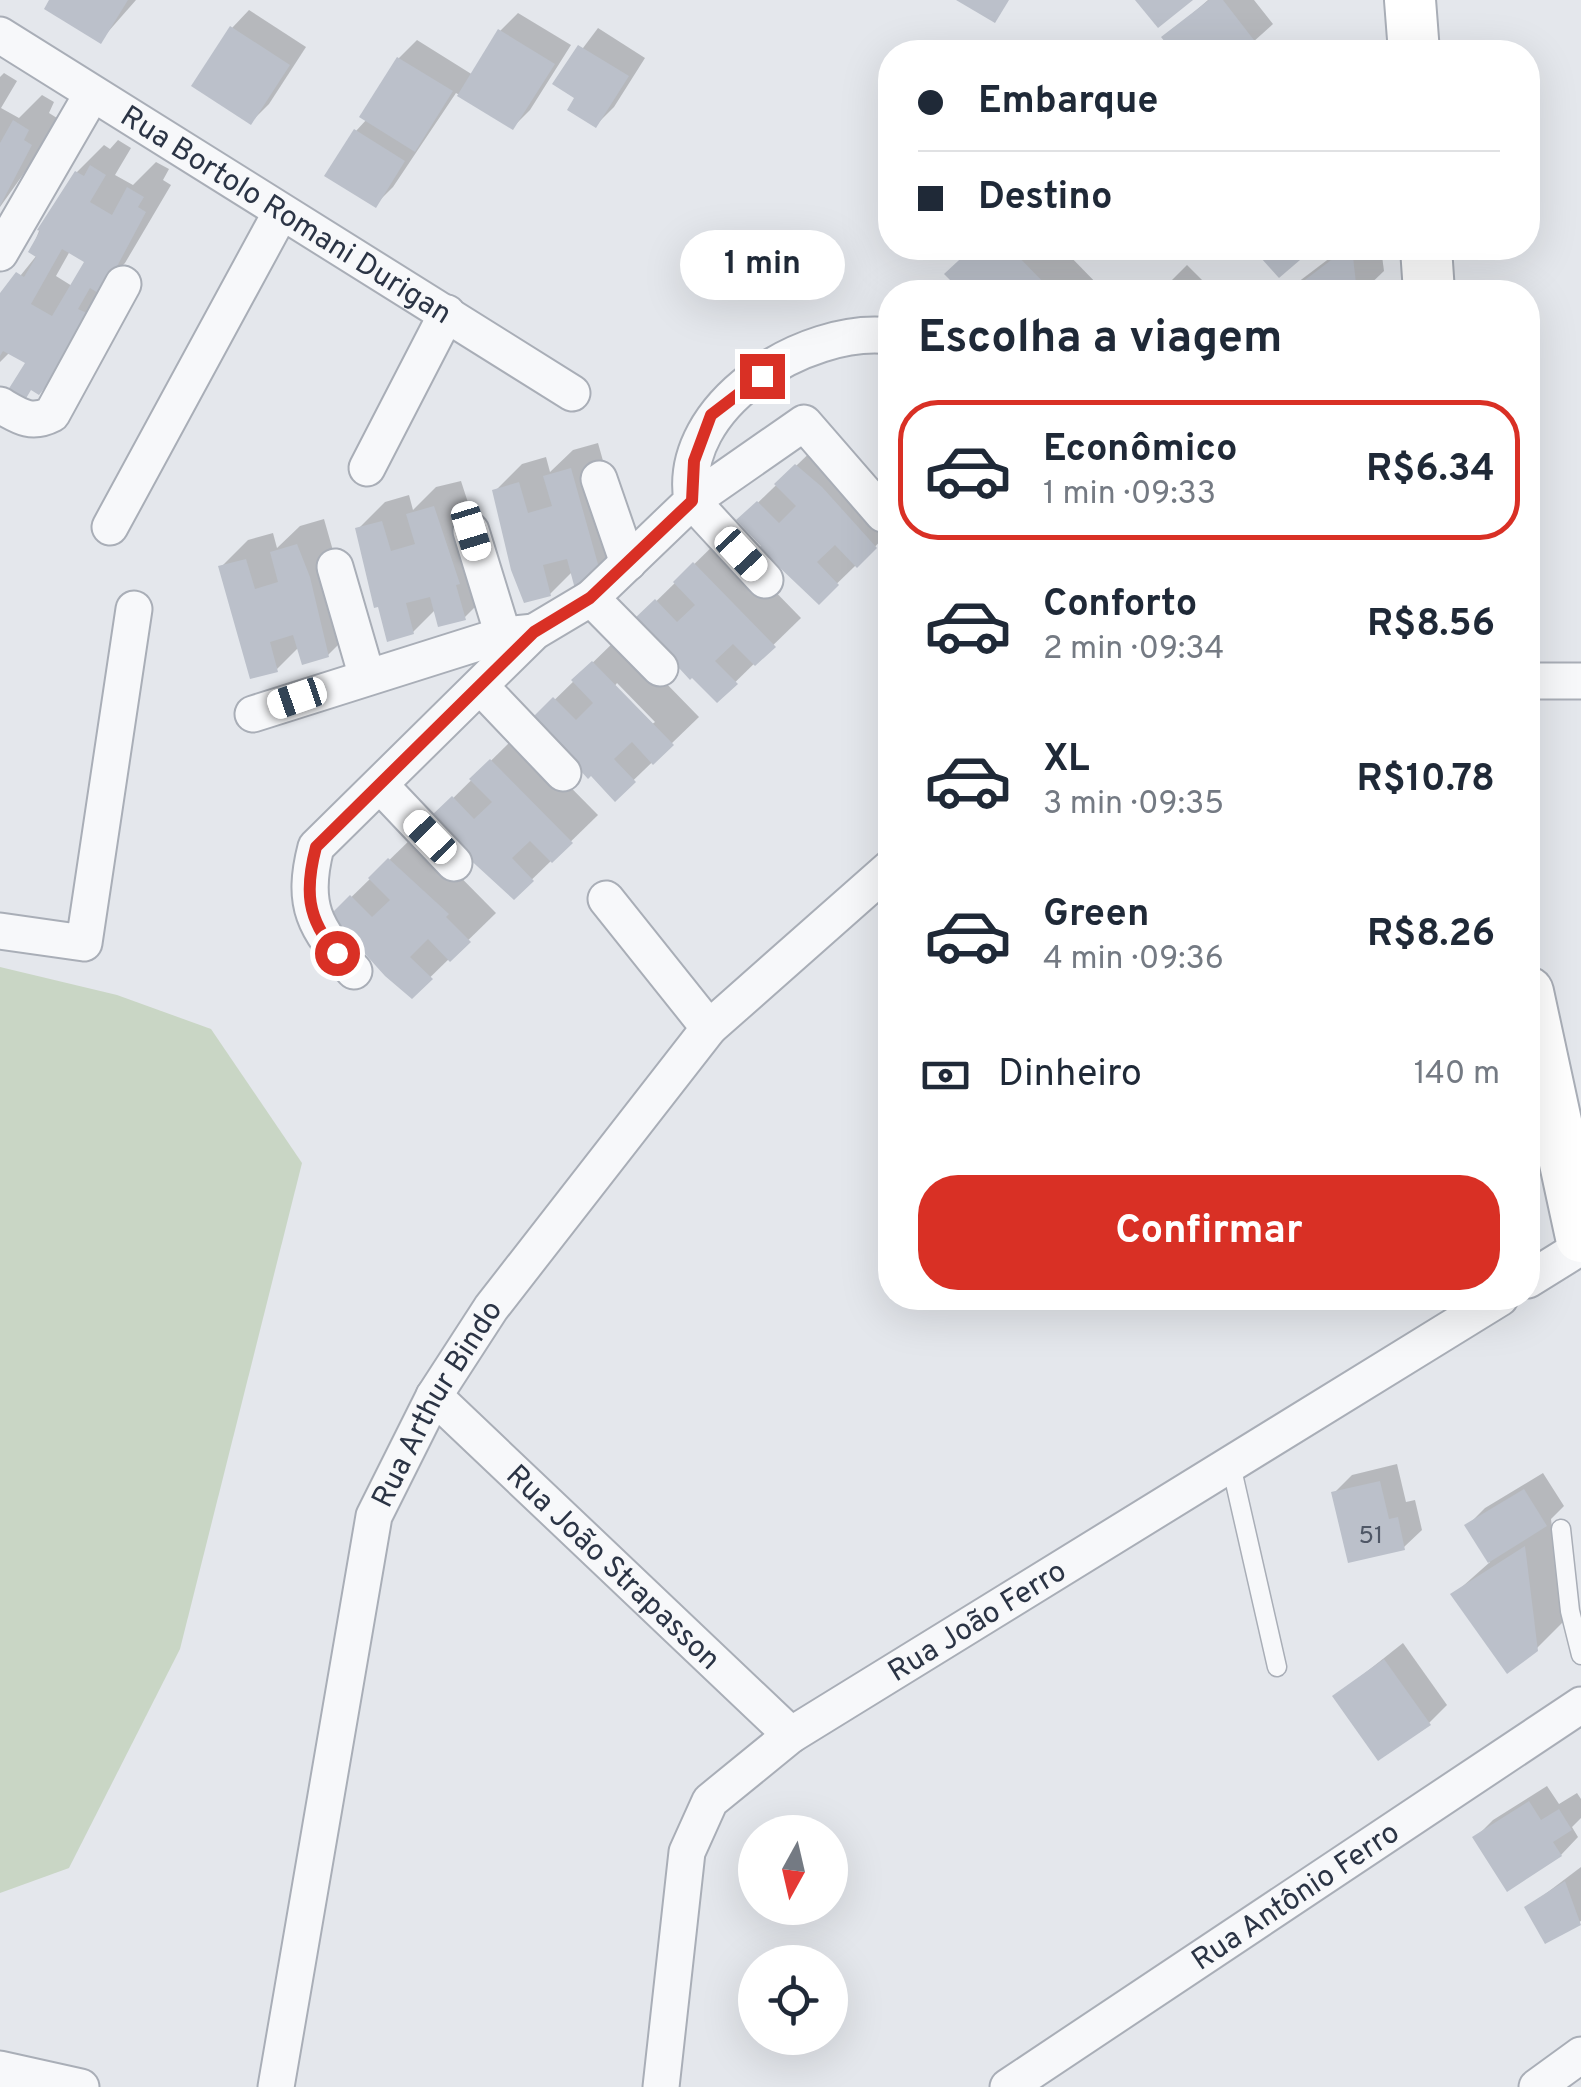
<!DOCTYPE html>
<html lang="pt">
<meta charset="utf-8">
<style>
body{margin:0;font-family:Overpass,sans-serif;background:#f2f2f3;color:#1f2937;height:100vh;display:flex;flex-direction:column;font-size:38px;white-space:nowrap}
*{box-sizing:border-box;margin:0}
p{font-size:32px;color:#747a83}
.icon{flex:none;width:55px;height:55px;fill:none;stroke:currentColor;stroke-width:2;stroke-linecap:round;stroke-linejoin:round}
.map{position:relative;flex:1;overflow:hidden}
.drawer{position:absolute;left:878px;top:280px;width:662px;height:1030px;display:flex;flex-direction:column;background:#fff;border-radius:40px;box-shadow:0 10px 40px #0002}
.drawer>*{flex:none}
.hud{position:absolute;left:878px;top:40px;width:662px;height:220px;border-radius:40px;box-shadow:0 10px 40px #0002;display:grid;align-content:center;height:220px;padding:0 40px;background:#fff}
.needle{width:65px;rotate:188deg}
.controls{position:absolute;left:738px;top:1815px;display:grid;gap:20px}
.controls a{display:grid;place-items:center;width:110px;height:110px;border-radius:50%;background:#fff;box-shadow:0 10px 40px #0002;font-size:50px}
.end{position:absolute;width:45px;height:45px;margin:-22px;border:12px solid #d93025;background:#fff;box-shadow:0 0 0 5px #fff}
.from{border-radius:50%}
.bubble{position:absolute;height:70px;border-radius:35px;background:#fff;box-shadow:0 10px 40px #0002;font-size:32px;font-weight:700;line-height:70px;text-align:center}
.car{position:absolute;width:30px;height:60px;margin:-30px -15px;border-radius:12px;box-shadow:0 0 8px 2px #0007;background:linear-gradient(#fff 24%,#345 0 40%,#fff 0 76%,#345 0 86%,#fff 0)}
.hud b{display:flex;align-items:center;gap:35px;height:95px;font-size:38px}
.hud b+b{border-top:2px solid #e0e1e3}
.hud i{width:25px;height:25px;background:#1f2937}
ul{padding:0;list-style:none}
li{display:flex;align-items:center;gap:30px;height:140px;margin:0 20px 15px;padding:0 20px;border:5px solid transparent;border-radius:40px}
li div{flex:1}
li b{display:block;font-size:38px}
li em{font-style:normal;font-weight:700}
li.active{border-color:#d93025}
li>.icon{width:90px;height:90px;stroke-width:1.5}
h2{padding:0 40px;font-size:45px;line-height:120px}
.pay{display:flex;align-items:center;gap:25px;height:110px;padding:0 40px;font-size:38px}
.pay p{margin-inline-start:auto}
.primary-button{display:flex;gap:20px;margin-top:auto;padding:20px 40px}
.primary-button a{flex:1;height:115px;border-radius:40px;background:#d93025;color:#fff;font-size:40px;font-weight:700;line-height:115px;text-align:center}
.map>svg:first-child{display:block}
</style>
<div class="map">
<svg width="1581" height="2087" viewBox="0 0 1581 2087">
<rect width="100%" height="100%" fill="#e4e7ec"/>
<path fill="#c9d6c5" d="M0,967L117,995L211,1029L302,1163L180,1649L69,1868L0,1893Z"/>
<g fill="#0003" fill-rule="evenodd">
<path d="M52,0H136L100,41Z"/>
<path d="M1208,0H1254L1273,24L1242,52H1202L1196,45L1187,52H1176L1164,38Z"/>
<path d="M249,10L306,47L269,104L251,122L232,28Z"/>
<path d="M518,13L571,45L530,110L513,127L456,93L393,187L375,205L356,131L367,119L363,116L399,58L417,40L473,75L500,31Z"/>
<path d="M598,28L645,58L614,107L596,125L577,97L556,84Z"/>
<path d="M1300,42L1310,52H1289Z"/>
<path d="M4,73L17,81L1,108L19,118L42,95L54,102L49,113L57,118L49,138L0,207V77Z"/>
<path d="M118,140L131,148L115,175L133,185L156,162L169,169L163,180L171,185L125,263L106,282L112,286L24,397L28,362L10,352L0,362V301L37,255L31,251L39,231L77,172L104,145L110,149ZM70,251L87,261L72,286L56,276Z"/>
<path d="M974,248H1062L1105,292H966L948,274Z"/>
<path d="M1343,248H1381L1384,271L1362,292H1285Z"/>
<path d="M1187,265L1214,292H1160Z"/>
<path d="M824,439L890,506V532L819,601L740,520Z"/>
<path d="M598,443L629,553L602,580L573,571L550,594L495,491L522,464L546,457L550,472L573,450Z"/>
<path d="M461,481L485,555L492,590L465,617L436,609L413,632L379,604L358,529L385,502L409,495L413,510L436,487Z"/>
<path d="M324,519L355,628L328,655L299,647L277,669L221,567L248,540L273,533L277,548L300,526Z"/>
<path d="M722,537L801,618L717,700L638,619Z"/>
<path d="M620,636L699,717L615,798L537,717ZM617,683L655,722L651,725L614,687Z"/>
<path d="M518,734L598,815L514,897L435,816Z"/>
<path d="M417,833L496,913L412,995L333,915Z"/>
<path d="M1397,1464L1406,1502L1415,1500L1422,1530L1404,1547L1334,1493L1352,1475Z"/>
<path d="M1543,1473L1564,1506L1551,1519L1563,1622L1536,1649L1454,1594L1490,1562L1468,1525L1485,1508Z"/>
<path d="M1403,1643L1447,1705L1429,1723L1336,1696Z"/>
<path d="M1547,1786L1559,1804L1577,1793L1581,1799V1818L1572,1827L1578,1837L1561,1855L1476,1837L1493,1820Z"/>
<path d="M1581,1867V1921L1546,1941L1528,1907Z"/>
</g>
<g fill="#bbc0ca" fill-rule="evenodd">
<path d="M49,0H128L101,44L44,9Z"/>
<path d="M956,0H1009L995,23Z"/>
<path d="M1135,0H1193L1158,28Z"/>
<path d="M1209,0H1223L1257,44L1246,52H1199L1196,49L1173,52L1161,37Z"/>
<path d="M230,26L290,65L251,125L191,86Z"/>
<path d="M498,29L555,64L513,130L457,96Z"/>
<path d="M578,45L629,76L596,128L567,110L574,98L552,84Z"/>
<path d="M397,57L453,91L415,152L359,117Z"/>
<path d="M13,120L29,130L24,140L32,145L0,206V143Z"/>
<path d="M354,129L405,161L376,208L324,176Z"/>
<path d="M90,165L106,175L90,202L112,215L127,187L144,197L138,207L146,212L113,274L98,293L90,288L78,309L87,313L54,376L39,395L31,390L25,400L8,390L25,363L3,351L0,356V293L16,272L24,277L36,257L28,252L40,231L37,230L75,171L84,176ZM62,249L84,262L52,316L31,304Z"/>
<path d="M972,248H1010L1053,292H962L944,274Z"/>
<path d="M1252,248H1314L1279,278Z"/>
<path d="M1347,248H1352L1357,292H1289Z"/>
<path d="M795,464L822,487L877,548L857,568L835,545L817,562L839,585L819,605L759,548L761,546L736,520L757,501L779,523L796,506L774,484Z"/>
<path d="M571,468L603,582L575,589L567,559L543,565L551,596L524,603L511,570L492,490L519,482L528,513L552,506L543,476Z"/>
<path d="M434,506L460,584L456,585L466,620L438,627L430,597L406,603L414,634L387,642L378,607L374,608L355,528L382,521L391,551L415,544L406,514Z"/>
<path d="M297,544L310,577L329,657L302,665L293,635L270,642L278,672L250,679L218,566L246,559L255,589L278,582L270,552Z"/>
<path d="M693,562L776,647L755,666L733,644L715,661L738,684L717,703L692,678L690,680L634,619L655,599L677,622L695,605L673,582Z"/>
<path d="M592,661L674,745L653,765L632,742L614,759L636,782L615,802L591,776L588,779L533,717L553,697L576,720L593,703L571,680Z"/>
<path d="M490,759L573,843L552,863L530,841L512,858L534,881L514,900L453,844L431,816L452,796L474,819L492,802L469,779Z"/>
<path d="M388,858L449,914L446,917L471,942L450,962L428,939L410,957L433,979L412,999L385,976L330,915L350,895L372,917L390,900L368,878Z"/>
<path d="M1380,1481L1389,1519L1398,1517L1405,1550L1348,1563L1331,1492Z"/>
<path d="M1524,1489L1547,1526L1488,1563L1464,1525Z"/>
<path d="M1525,1546L1538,1651L1507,1674L1450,1594Z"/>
<path d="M1384,1659L1431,1725L1378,1761L1332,1696Z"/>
<path d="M1529,1801L1541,1820L1559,1809L1572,1830L1553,1842L1562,1856L1507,1892L1472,1837Z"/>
<path d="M1565,1881L1581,1925L1545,1944L1524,1907Z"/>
</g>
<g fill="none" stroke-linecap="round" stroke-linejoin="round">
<g stroke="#a9aeb7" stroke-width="21">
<g id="lane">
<path d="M1231,1465L1277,1667"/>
<path d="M1561,1529L1570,1611L1581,1655"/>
</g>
</g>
<g stroke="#a9aeb7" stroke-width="39">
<g id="street">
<path id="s1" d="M0,35L572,393"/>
<path d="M0,253L92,94"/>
<path d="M0,405C19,416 31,425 52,414L123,284"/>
<path d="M367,468L447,313"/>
<path d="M599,479L628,563"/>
<path d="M110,527L280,214"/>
<path d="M471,531L503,635"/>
<path d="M335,567L367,677"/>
<path d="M765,580L692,501L804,423L883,514"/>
<path d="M591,598L660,668"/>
<path d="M1528,681H1581"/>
<path d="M481,687L563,773"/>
<path d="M253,714L503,635L534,632"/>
<path d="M381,786L454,863"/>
<path d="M606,899L709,1028"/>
<path d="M0,931L84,943L134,609"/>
<path d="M354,971C314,928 301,905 316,847L534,632L591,598L692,501C676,405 806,326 890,336"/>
<path d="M1528,1280L1581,1247"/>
<path id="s2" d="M434,1396L791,1735"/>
<path d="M0,2069L81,2087"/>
<path id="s3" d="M276,2087L374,1516L434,1396L491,1308L709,1028L890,868"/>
<path id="s4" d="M661,2087L687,1852L710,1801L791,1735L1500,1298"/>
<path id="s5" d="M1008,2087L1581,1705"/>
<path d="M1537,2087L1581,2055"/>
</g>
</g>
<g stroke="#a9aeb7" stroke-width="54">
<g id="secondary">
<path d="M1410,0L1414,52"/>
<path d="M1426,248L1429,292"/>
<path d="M1528,992L1581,1237"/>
</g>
</g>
<use href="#lane" stroke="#f7f8fa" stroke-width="18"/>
<use href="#street" stroke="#f7f8fa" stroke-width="35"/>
<use href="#secondary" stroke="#fff" stroke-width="50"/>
</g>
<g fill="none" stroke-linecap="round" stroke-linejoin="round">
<path stroke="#d93025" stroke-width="12" d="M337,953C306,919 305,889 316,847L534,632L590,598L692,501L694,461L711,415L762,376"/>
</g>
<g text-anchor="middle" stroke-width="8" stroke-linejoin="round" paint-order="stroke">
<g font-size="25" fill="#4f5766">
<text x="1371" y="1543">51</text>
</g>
<g font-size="30" fill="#2b3445" stroke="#f4f6f9">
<text dy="10" stroke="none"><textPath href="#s1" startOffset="338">Rua Bortolo Romani Durigan</textPath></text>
<text dy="10" stroke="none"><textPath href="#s3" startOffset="708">Rua Arthur Bindo</textPath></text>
<text dy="10" stroke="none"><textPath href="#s2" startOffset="248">Rua João Strapasson</textPath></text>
<text dy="10" stroke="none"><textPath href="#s4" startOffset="615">Rua João Ferro</textPath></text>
<text dy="10" stroke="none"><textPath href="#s5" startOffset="345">Rua Antônio Ferro</textPath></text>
</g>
</g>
</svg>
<div class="controls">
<a><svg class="needle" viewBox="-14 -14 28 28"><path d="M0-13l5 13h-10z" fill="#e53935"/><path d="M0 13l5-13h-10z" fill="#747a83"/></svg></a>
<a><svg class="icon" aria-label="locate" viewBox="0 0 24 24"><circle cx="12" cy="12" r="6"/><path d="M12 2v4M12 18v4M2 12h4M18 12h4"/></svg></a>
</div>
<i class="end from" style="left:337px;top:953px"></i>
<i class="end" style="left:762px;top:376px"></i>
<div class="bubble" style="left:680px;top:230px;width:165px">1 min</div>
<i class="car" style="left:471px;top:531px;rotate:163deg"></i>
<i class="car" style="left:741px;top:554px;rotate:137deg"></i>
<i class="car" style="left:297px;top:698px;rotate:251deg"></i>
<i class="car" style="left:430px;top:837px;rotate:316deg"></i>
<div class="hud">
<b><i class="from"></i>Embarque</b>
<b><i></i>Destino</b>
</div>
<section class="drawer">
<h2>Escolha a viagem</h2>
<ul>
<li class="active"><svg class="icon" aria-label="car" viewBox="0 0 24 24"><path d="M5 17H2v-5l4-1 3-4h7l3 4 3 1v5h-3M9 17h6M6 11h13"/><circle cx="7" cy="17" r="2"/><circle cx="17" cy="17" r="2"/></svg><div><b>Econômico</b><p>1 min · 09:33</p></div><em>R$6.34</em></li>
<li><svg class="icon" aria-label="car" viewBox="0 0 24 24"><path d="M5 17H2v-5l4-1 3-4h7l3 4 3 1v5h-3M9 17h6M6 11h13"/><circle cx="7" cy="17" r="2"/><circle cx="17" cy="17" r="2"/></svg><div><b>Conforto</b><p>2 min · 09:34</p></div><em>R$8.56</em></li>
<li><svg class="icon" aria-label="car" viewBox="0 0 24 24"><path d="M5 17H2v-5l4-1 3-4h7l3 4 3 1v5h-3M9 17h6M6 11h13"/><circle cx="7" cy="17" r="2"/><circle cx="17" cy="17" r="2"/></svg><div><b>XL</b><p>3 min · 09:35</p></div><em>R$10.78</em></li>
<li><svg class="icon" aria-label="car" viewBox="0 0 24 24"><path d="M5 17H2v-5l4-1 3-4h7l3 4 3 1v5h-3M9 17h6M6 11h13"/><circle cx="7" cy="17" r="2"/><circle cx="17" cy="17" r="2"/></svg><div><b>Green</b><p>4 min · 09:36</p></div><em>R$8.26</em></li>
</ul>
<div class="pay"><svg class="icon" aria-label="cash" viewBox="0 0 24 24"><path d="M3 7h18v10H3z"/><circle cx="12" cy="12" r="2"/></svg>Dinheiro<p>140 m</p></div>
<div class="primary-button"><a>Confirmar</a></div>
</section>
</div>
